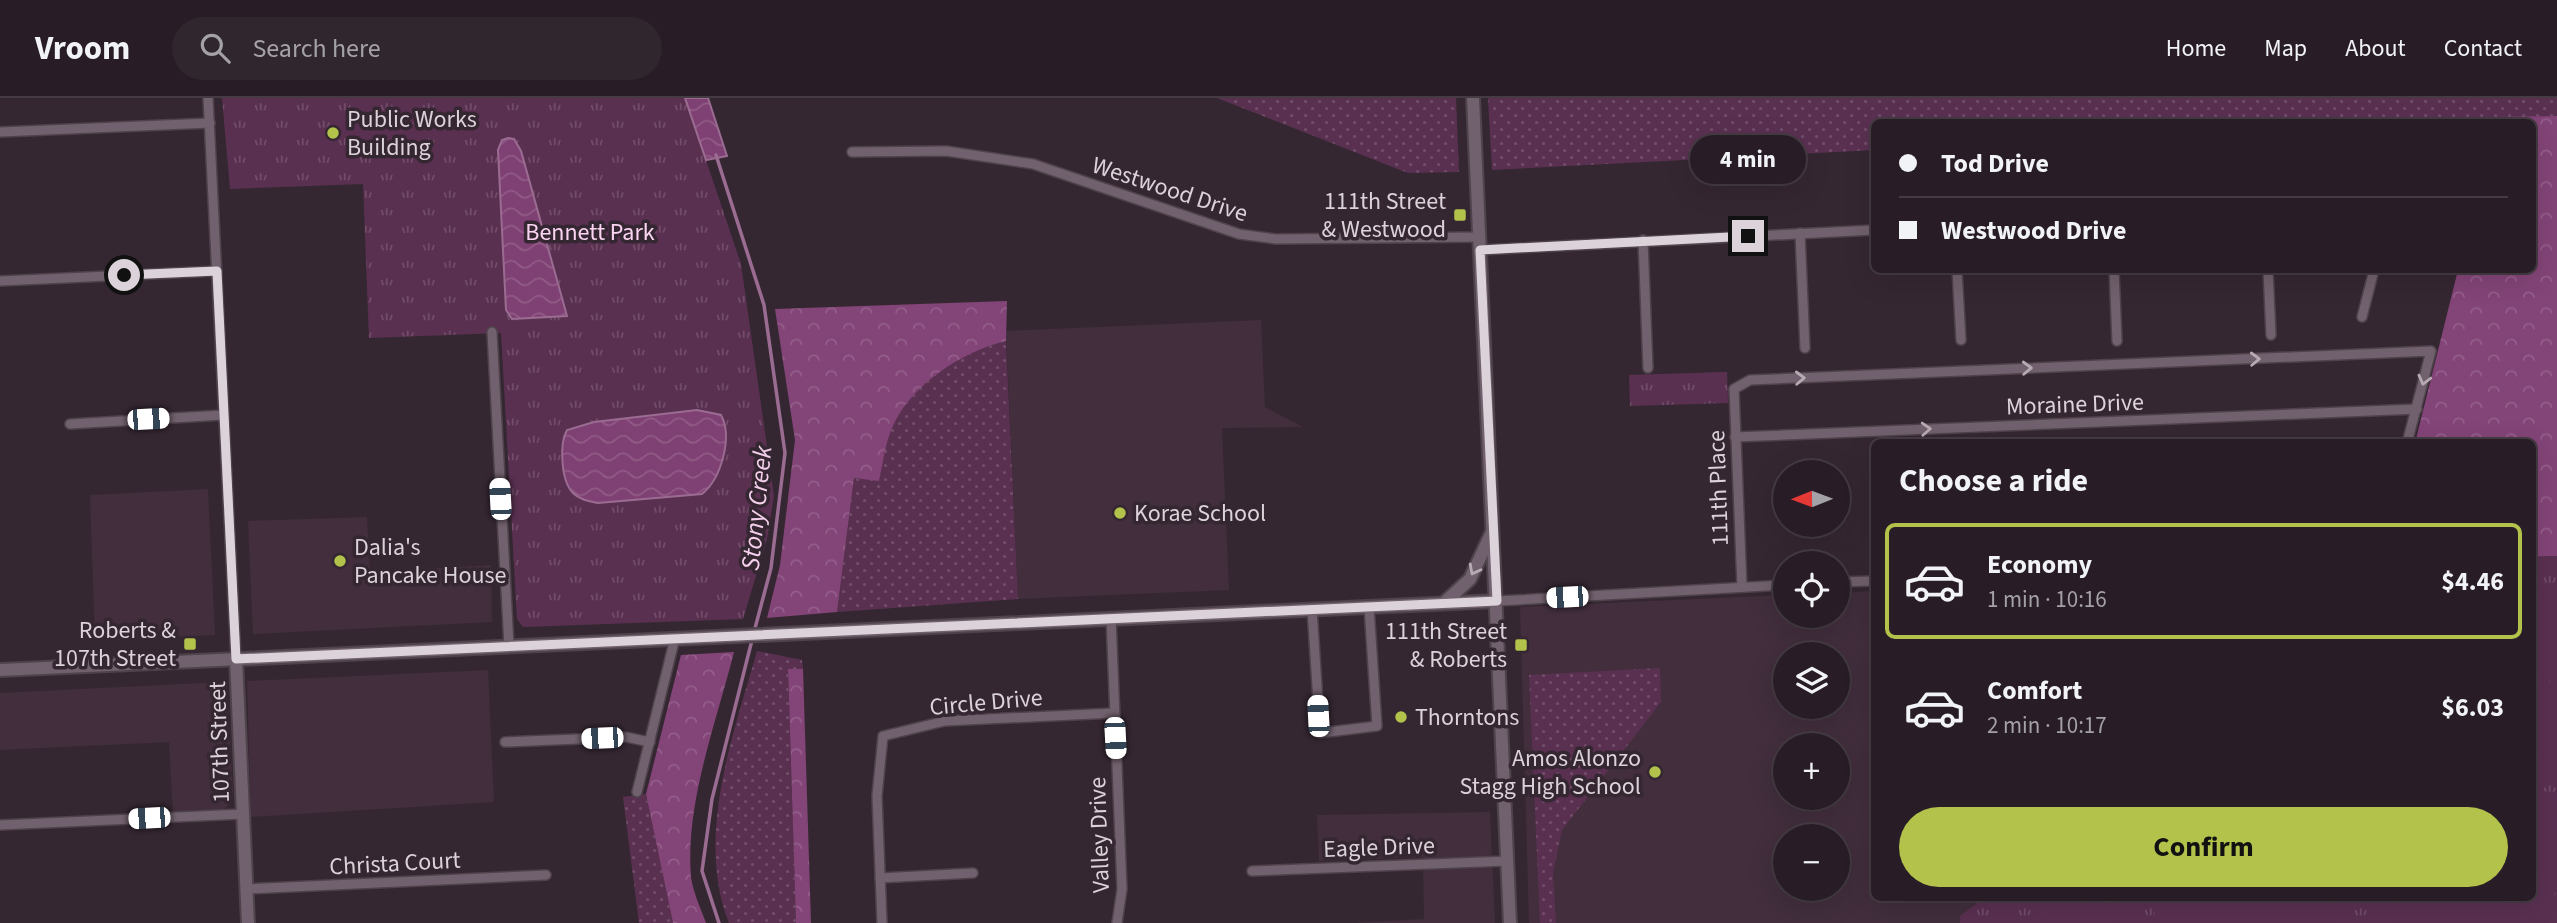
<!DOCTYPE html>
<meta charset="utf-8">
<style>
body{margin:0;font-family:"Source Sans 3",sans-serif;background:#30262e;color:#f1f3f6;height:100vh;display:flex;flex-direction:column;font-size:26px;white-space:nowrap}
*{box-sizing:border-box;margin:0}
p{font-size:23px;color:#a5a2a7}
.icon{flex:none;width:38px;height:38px;fill:none;stroke:currentColor;stroke-width:2;stroke-linecap:round;stroke-linejoin:round}
.map{position:relative;flex:1;overflow:hidden}
.panel{position:absolute;left:1871px;top:341px;width:665px;height:462px;display:flex;flex-direction:column;background:#281d26;border-radius:10px;box-shadow:0 7px 28px #0002,0 0 0 2px #443b43}
.panel>*{flex:none}
.banner{position:absolute;left:1871px;top:21px;width:665px;height:154px;border-radius:10px;box-shadow:0 7px 28px #0002,0 0 0 2px #443b43;display:grid;align-content:center;height:154px;padding:0 28px;background:#281d26}
.needle{width:46px;rotate:269deg}
.tools{position:absolute;left:1773px;top:362px;display:grid;gap:14px}
.tools a{display:grid;place-items:center;width:77px;height:77px;border-radius:50%;background:#281d26;box-shadow:0 7px 28px #0002,0 0 0 2px #443b43;font-size:35px}
.end{position:absolute;width:32px;height:32px;margin:-16px;border:9px solid #dcd2d9;background:#111;box-shadow:0 0 0 4px #111}
.from{border-radius:50%}
.bubble{position:absolute;height:49px;border-radius:24px;background:#281d26;box-shadow:0 7px 28px #0002,0 0 0 2px #443b43;font-size:23px;font-weight:700;line-height:49px;text-align:center}
.car{position:absolute;width:21px;height:42px;margin:-21px -10px;border-radius:9px;box-shadow:0 0 5px 2px #0007;background:linear-gradient(#fff 24%,#345 0 40%,#fff 0 76%,#345 0 86%,#fff 0)}
.banner b{display:flex;align-items:center;gap:24px;height:66px;font-size:26px}
.banner b+b{border-top:2px solid #443b43}
.banner i{width:18px;height:18px;background:#f1f3f6}
ul{padding:0;list-style:none}
li{display:flex;align-items:center;gap:21px;height:116px;margin:0 14px 10px;padding:0 14px;border:4px solid transparent;border-radius:10px}
li div{flex:1}
li b{display:block;font-size:26px}
li em{font-style:normal;font-weight:700}
li.selected{border-color:#b3c24b}
li>.icon{width:63px;height:63px;stroke-width:1.5}
h2{padding:0 28px;font-size:32px;line-height:84px}
.primary-button{display:flex;gap:14px;margin-top:auto;padding:14px 28px}
.primary-button a{flex:1;height:80px;border-radius:42px;background:#b3c24b;color:#111;font-size:28px;font-weight:700;line-height:80px;text-align:center}
header{display:flex;align-items:center;gap:42px;box-sizing:border-box;height:98px;padding:0 35px;background:#281d26;border-bottom:2px solid #443b43}
header strong{font-size:33px}
nav{display:flex;gap:38px;margin-inline-start:auto;font-size:24px}
.search{width:490px;height:63px;background:#30262e;display:flex;align-items:center;gap:18px;box-sizing:border-box;padding:0 24px;border-radius:38px;color:#a5a2a7;font-size:26px}
.map>svg:first-child{display:block}
</style>
<header>
<strong>Vroom</strong>
<div class="search"><svg class="icon" aria-label="search" viewBox="0 0 24 24"><circle cx="10" cy="10" r="6"/><path d="M15 15l6 6"/></svg>Search here</div>
<nav><a>Home</a><a>Map</a><a>About</a><a>Contact</a></nav>
</header>
<div class="map">
<svg width="2557" height="825" viewBox="0 0 2557 825">
<defs>
<pattern id="grass-dots" width="8" height="8" patternUnits="userSpaceOnUse" patternTransform="scale(1.75)"><rect width="8" height="8" fill="#5a3051"/><path d="M2 2h.1M6 6h.1" fill="none" stroke="#714d69" stroke-width="1.8" stroke-linecap="round"/></pattern>
<pattern id="forest-crowns" width="20" height="18" patternUnits="userSpaceOnUse" patternTransform="scale(1.75)"><rect width="20" height="18" fill="#834477"/><path d="M2 6a3 3 0 1 1 6 0M12 15a3 3 0 1 1 6 0" fill="none" stroke="#945e8a"/></pattern>
<pattern id="park-tufts" width="24" height="20" patternUnits="userSpaceOnUse" patternTransform="scale(1.75)"><rect width="24" height="20" fill="#5a3051"/><path d="M3 7l-1-3M5 7V3M7 7l1-3M15 17l-1-3M17 17v-4M19 17l1-3" fill="none" stroke="#714d69"/></pattern>
<pattern id="water-waves" width="16" height="10" patternUnits="userSpaceOnUse" patternTransform="scale(1.75)"><rect width="16" height="10" fill="#7f4073"/><path d="M0 5q4-4 8 0t8 0" fill="none" stroke="#915b86"/></pattern>
</defs>
<rect width="100%" height="100%" fill="#352732"/>
<g fill="#422e3d" fill-rule="evenodd">
<path d="M1261,222L1265,309L1303,329L1222,330L1229,492L1018,501L1006,233Z"/>
<path d="M208,391L215,537L95,543L90,397Z"/>
<path d="M367,419L370,474L491,467L492,524L253,536L248,423Z"/>
<path d="M1874,493V800H2356L2352,825H1529L1520,509L1785,497V518H1838V495ZM1785,556H1838V609H1785ZM1785,648H1838V700H1785ZM1785,738H1838V791H1785Z"/>
<path d="M488,572L494,704L251,719L247,583Z"/>
<path d="M222,584L228,604L233,694L231,703L225,711L217,713L173,715L169,644L0,652V595Z"/>
<path d="M1490,714L1495,825H1355L1424,821L1423,759L1319,763L1317,717Z"/>
</g>
<g fill="url(#grass-dots)">
<path d="M1217,0H1456L1459,74L1408,75Z"/>
<path d="M1488,0H2557V18L2390,24H1874V52L1492,72Z"/>
<path d="M1006,243L1018,501L837,514L854,380L879,382C883,365 885,345 892,329C911,286 962,254 1006,243Z"/>
<path d="M757,553L802,562L803,571L788,572L796,825H729C695,739 733,638 757,553Z"/>
<path d="M1660,570L1661,604L1562,732L1553,775L1556,825H1540L1529,577Z"/>
<path d="M646,696L673,825H639L623,699Z"/>
</g>
<g fill="url(#forest-crowns)">
<path d="M2557,18V458L2532,459V345H2415L2458,172H2532V24H2493L2494,19Z"/>
<path d="M1007,203L1006,243C962,254 911,286 892,330C885,346 883,366 879,383L854,380L837,514L767,520L780,467L795,342L775,211Z"/>
<path d="M734,554C716,626 685,705 691,779C693,794 701,811 706,825H673L646,696L681,557Z"/>
<path d="M788,571H803L811,825H796Z"/>
</g>
<g fill="url(#park-tufts)">
<path d="M222,0H685L741,166L774,398L767,441L743,521L523,529L517,521L501,235L369,240L363,86L230,91Z"/>
<path d="M1727,274L1728,305L1630,308L1629,277Z"/>
<path d="M2557,458V825H1960V818L1984,800H2532V459Z"/>
</g>
<g fill="#5a3051">
<path d="M2532,500L2557,501V580L2532,578Z"/>
<path d="M2532,582L2557,584V662L2532,661Z"/>
<path d="M2532,693L2557,694L2555,787L2532,786Z"/>
<path d="M2532,791L2555,792L2553,825H2395L2397,800H2532Z"/>
<path d="M2156,800H2334L2331,825L2154,823Z"/>
<path d="M2090,804L2116,806L2117,825H2037L2058,812Z"/>
</g>
<g fill="url(#water-waves)" stroke="#9b6c92" stroke-width="2">
<path d="M685,0H708L727,58L706,62Z"/>
<path d="M508,40L514,41L521,53L567,218L512,221L506,212L498,52L502,42Z"/>
<path d="M697,312L721,317C733,339 721,381 702,396L598,405C589,403 580,402 573,395C561,383 559,346 567,332L594,324Z"/>
</g>
<g fill="none" stroke-linecap="round" stroke-linejoin="round">
<g stroke="#9b6c92" stroke-width="3.5">
<path d="M716,57L764,207L785,355L771,470L754,534"/>
<path d="M719,825L702,773L712,701L752,542"/>
</g>
<g stroke="#4e424b" stroke-width="12">
<g id="street">
<path d="M208,0L236,561"/>
<path d="M0,34L210,25"/>
<path d="M852,54L946,53L1033,66L1239,136L1276,141L1479,139"/>
<path d="M1800,135L1805,250"/>
<path d="M1643,142L1648,270"/>
<path d="M1480,152L1874,132"/>
<path d="M1957,172L1961,242"/>
<path d="M2114,172L2117,243"/>
<path d="M2268,172L2271,237"/>
<path d="M0,183L217,173"/>
<path d="M2362,219L2374,172"/>
<path d="M492,234L509,548"/>
<path d="M70,326L223,317"/>
<path d="M1735,339L2417,311"/>
<path d="M1838,484L1874,483"/>
<path d="M1742,489L1734,291L1750,282L2431,253L2407,345"/>
<path d="M1497,503L1785,487"/>
<path d="M1312,511L1320,635L1377,628L1369,509"/>
<path d="M1111,520L1122,791L1117,825"/>
<path d="M505,644L626,639L650,644"/>
<path d="M637,694L675,540"/>
<path d="M0,727L243,716"/>
<path d="M1252,773L1508,763"/>
<path d="M880,780L973,775"/>
<path d="M246,791L546,777"/>
<path d="M882,825L877,698L883,638L945,623L1114,615"/>
</g>
</g>
<g stroke="#4e424b" stroke-width="16">
<g id="secondary">
<path d="M1473,0L1510,825"/>
<path d="M1444,505L1470,481L1492,434"/>
<path d="M236,561L248,825"/>
<path d="M0,572L1497,503"/>
</g>
</g>
<use href="#street" stroke="#71606d" stroke-width="9"/>
<use href="#secondary" stroke="#71606d" stroke-width="12"/>
</g>
<defs><path id="oneway-chevron" d="M-2-3.5L2.5 0L-2 3.5" fill="none" stroke-width="1.6" stroke-linecap="round" stroke-linejoin="round" transform="scale(1.75)"/></defs>
<g stroke="#b7aab3">
<use href="#oneway-chevron" transform="translate(2255 261) rotate(-2)"/>
<use href="#oneway-chevron" transform="translate(2027 270) rotate(-2)"/>
<use href="#oneway-chevron" transform="translate(1800 280) rotate(-2)"/>
<use href="#oneway-chevron" transform="translate(2424 282) rotate(104)"/>
<use href="#oneway-chevron" transform="translate(1926 331) rotate(-3)"/>
<use href="#oneway-chevron" transform="translate(1474 472) rotate(118)"/>
</g>
<g fill="none" stroke-linecap="round" stroke-linejoin="round">
<path stroke="#dcd2d9" stroke-width="9" d="M124,177L217,173L236,561L1497,503L1480,152L1748,138"/>
</g>
<g fill="#b3c24b" stroke="#352732" stroke-width="2.5">
<circle cx="333" cy="35" r="7"/>
<rect x="1453" y="110" width="14" height="14" rx="3.5"/>
<circle cx="1120" cy="415" r="7"/>
<circle cx="340" cy="463" r="7"/>
<rect x="183" y="539" width="14" height="14" rx="3.5"/>
<rect x="1514" y="540" width="14" height="14" rx="3.5"/>
<circle cx="1401" cy="619" r="7"/>
<circle cx="1655" cy="674" r="7"/>
</g>
<g text-anchor="middle" stroke-width="7" stroke-linejoin="round" paint-order="stroke">
<g font-size="24" fill="#dcd2d9" stroke="#352732" text-anchor="start">
<text x="347" y="29">Public Works<tspan x="347" dy="28">Building</tspan></text>
<text x="1446" y="111" text-anchor="end">111th Street<tspan x="1446" dy="28">&amp; Westwood</tspan></text>
<text x="1134" y="423">Korae School</text>
<text x="354" y="457">Dalia's<tspan x="354" dy="28">Pancake House</tspan></text>
<text x="176" y="540" text-anchor="end">Roberts &amp;<tspan x="176" dy="28">107th Street</tspan></text>
<text x="1507" y="541" text-anchor="end">111th Street<tspan x="1507" dy="28">&amp; Roberts</tspan></text>
<text x="1415" y="627">Thorntons</text>
<text x="1641" y="668" text-anchor="end">Amos Alonzo<tspan x="1641" dy="28">Stagg High School</tspan></text>
</g>
<g font-size="24" fill="#dcd2d9" stroke="#352732">
<text transform="translate(1170 91) rotate(18)" y="8">Westwood Drive</text>
<text transform="translate(2075 306) rotate(-2)" y="8">Moraine Drive</text>
<text transform="translate(1718 390) rotate(-92)" y="8">111th Place</text>
<text transform="translate(986 604) rotate(-5)" y="8">Circle Drive</text>
<text transform="translate(219 644) rotate(-92)" y="8">107th Street</text>
<text transform="translate(1099 737) rotate(-92)" y="8">Valley Drive</text>
<text transform="translate(1379 749) rotate(-2)" y="8">Eagle Drive</text>
<text transform="translate(395 765) rotate(-3)" y="8">Christa Court</text>
</g>
<g font-size="24" fill="#fad4f1" stroke="#352732">
<text x="590" y="142">Bennett Park</text>
</g>
<g font-size="26" font-style="italic" fill="#f5d0ec" stroke="#352732">
<text transform="translate(756 410) rotate(-84)" y="9">Stony Creek</text>
</g>
</g>
</svg>
<div class="tools">
<a><svg class="needle" viewBox="-14 -14 28 28"><path d="M0-13l5 13h-10z" fill="#e53935"/><path d="M0 13l5-13h-10z" fill="#a5a2a7"/></svg></a>
<a><svg class="icon" aria-label="locate" viewBox="0 0 24 24"><circle cx="12" cy="12" r="6"/><path d="M12 2v4M12 18v4M2 12h4M18 12h4"/></svg></a>
<a><svg class="icon" aria-label="layers" viewBox="0 0 24 24"><path d="M12 4l9 5-9 5-9-5zM3 14l9 5 9-5"/></svg></a>
<a>+</a>
<a>−</a>
</div>
<i class="end from" style="left:124px;top:177px"></i>
<i class="end" style="left:1748px;top:138px"></i>
<div class="bubble" style="left:1690px;top:37px;width:116px">4 min</div>
<i class="car" style="left:148px;top:321px;rotate:87deg"></i>
<i class="car" style="left:500px;top:401px;rotate:357deg"></i>
<i class="car" style="left:1567px;top:499px;rotate:267deg"></i>
<i class="car" style="left:1318px;top:618px;rotate:357deg"></i>
<i class="car" style="left:602px;top:640px;rotate:268deg"></i>
<i class="car" style="left:1115px;top:640px;rotate:177deg"></i>
<i class="car" style="left:149px;top:720px;rotate:267deg"></i>
<div class="banner">
<b><i class="from"></i>Tod Drive</b>
<b><i></i>Westwood Drive</b>
</div>
<section class="panel">
<h2>Choose a ride</h2>
<ul>
<li class="selected"><svg class="icon" aria-label="car" viewBox="0 0 24 24"><path d="M5 17H2v-5l4-1 3-4h7l3 4 3 1v5h-3M9 17h6M6 11h13"/><circle cx="7" cy="17" r="2"/><circle cx="17" cy="17" r="2"/></svg><div><b>Economy</b><p>1 min · 10:16</p></div><em>$4.46</em></li>
<li><svg class="icon" aria-label="car" viewBox="0 0 24 24"><path d="M5 17H2v-5l4-1 3-4h7l3 4 3 1v5h-3M9 17h6M6 11h13"/><circle cx="7" cy="17" r="2"/><circle cx="17" cy="17" r="2"/></svg><div><b>Comfort</b><p>2 min · 10:17</p></div><em>$6.03</em></li>
</ul>
<div class="primary-button"><a>Confirm</a></div>
</section>
</div>
